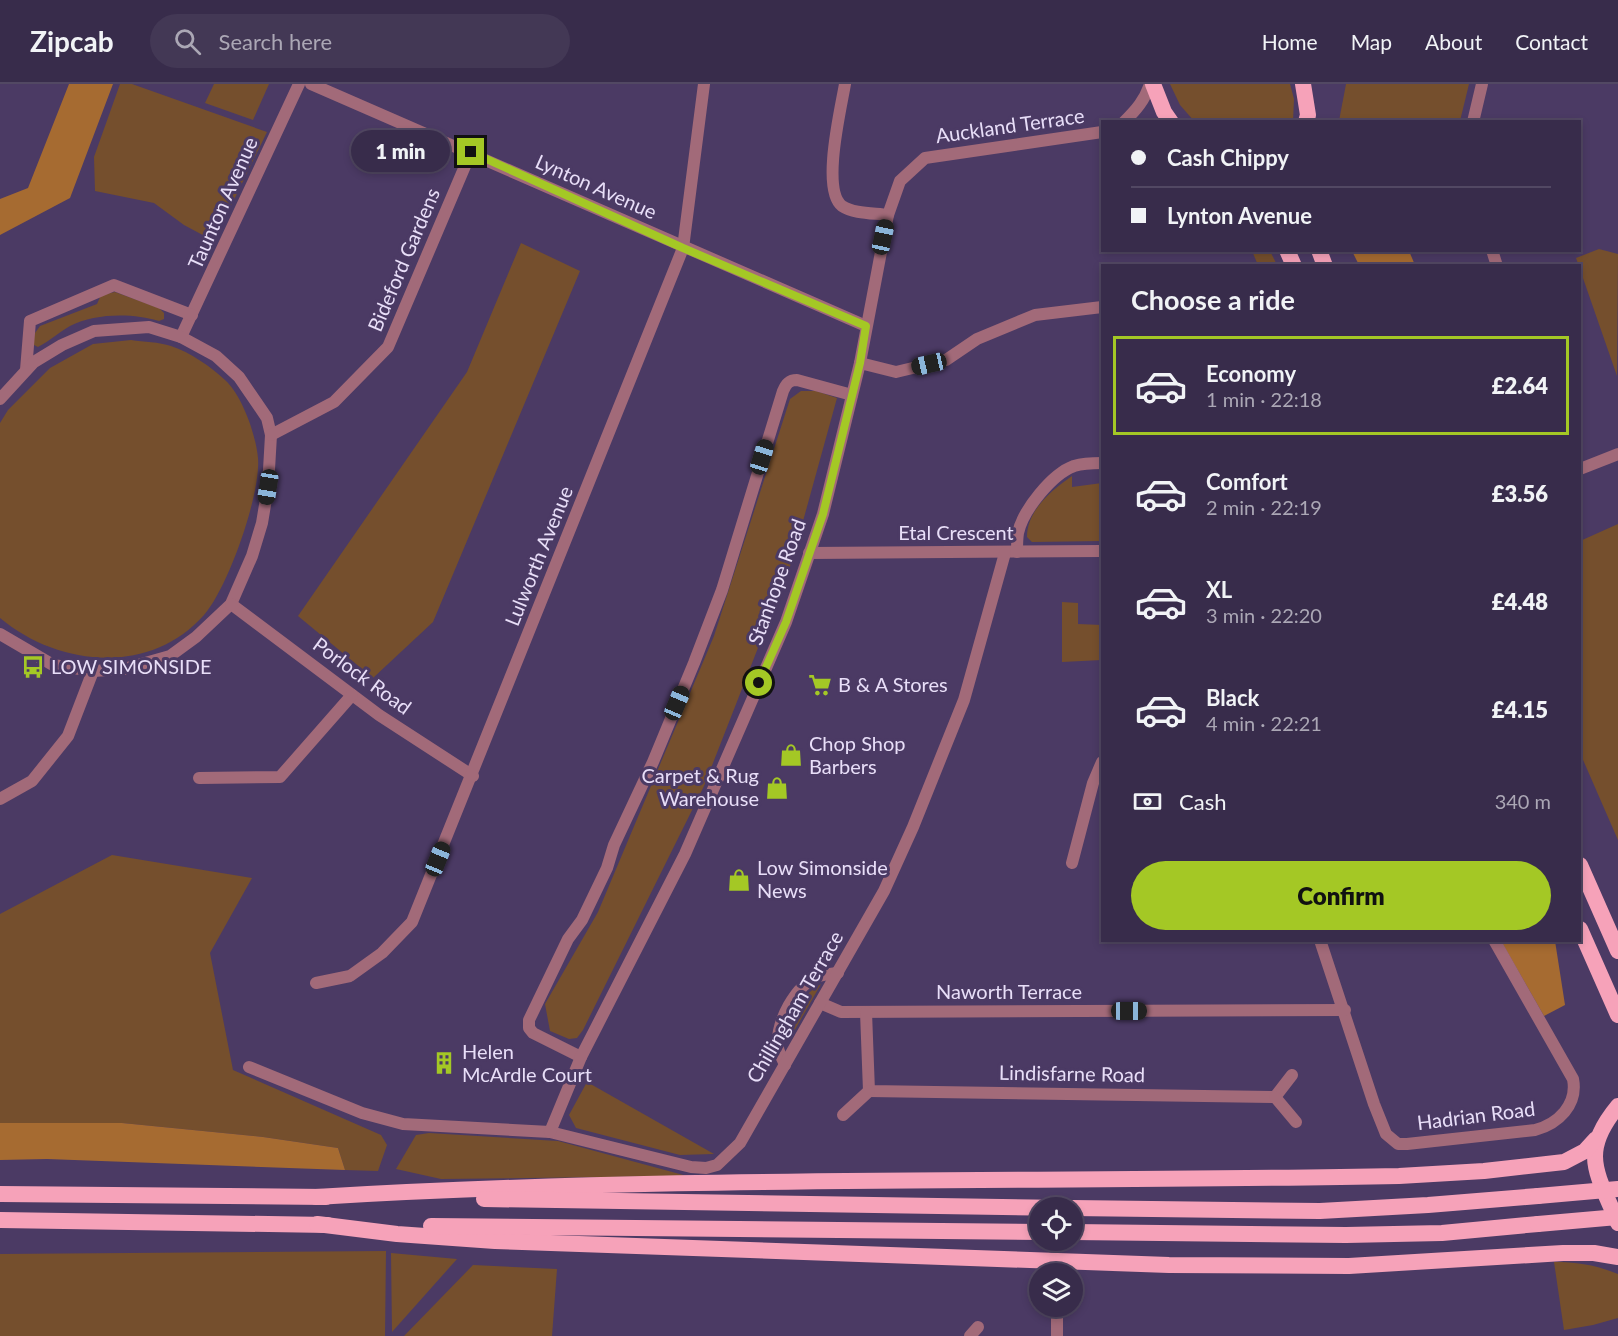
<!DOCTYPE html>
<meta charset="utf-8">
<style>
body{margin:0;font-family:Lato,sans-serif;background:#433855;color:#f1f3f6;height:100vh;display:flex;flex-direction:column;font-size:22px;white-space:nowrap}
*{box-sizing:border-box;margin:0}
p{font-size:20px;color:#aba7b5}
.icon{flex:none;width:33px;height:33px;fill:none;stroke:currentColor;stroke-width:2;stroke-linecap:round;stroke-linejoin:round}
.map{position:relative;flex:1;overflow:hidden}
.panel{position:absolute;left:1101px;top:180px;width:480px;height:678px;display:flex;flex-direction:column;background:#382c4b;border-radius:0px;box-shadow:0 3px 9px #0003,0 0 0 2px #524863}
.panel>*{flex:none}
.guide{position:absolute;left:1101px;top:36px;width:480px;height:132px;border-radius:0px;box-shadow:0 3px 9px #0003,0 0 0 2px #524863;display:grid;align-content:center;height:132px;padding:0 30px;background:#382c4b}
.fabs{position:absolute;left:1029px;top:1113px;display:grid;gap:12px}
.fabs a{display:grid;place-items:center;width:54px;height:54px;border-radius:50%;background:#382c4b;box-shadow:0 3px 9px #0003,0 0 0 2px #524863;font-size:30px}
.end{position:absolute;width:27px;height:27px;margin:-14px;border:8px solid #a4c825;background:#111;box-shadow:0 0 0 3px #111}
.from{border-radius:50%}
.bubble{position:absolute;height:42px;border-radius:21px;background:#382c4b;box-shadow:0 3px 9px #0003,0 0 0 2px #524863;font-size:20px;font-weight:800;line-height:42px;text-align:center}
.car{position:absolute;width:18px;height:36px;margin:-18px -9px;border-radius:8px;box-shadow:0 0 4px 2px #0007;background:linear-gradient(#222 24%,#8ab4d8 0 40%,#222 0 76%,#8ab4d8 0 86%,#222 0)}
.guide b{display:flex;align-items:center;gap:21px;height:57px;font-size:22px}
.guide b+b{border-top:2px solid #524863}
.guide i{width:15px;height:15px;background:#f1f3f6}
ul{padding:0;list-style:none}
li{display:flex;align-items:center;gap:18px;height:99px;margin:0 12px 9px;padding:0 18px;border:3px solid transparent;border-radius:0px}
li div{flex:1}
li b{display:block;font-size:22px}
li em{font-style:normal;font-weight:800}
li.selected{border-color:#a4c825}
li>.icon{width:54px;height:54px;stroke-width:1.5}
h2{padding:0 30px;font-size:27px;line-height:72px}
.pay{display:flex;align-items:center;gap:15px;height:66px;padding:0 30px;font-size:22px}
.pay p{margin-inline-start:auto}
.action{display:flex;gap:12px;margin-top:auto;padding:12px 30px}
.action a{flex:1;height:69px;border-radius:36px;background:#a4c825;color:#111;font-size:24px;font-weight:800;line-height:69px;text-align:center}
header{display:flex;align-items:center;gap:36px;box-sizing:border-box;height:84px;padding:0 30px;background:#382c4b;border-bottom:2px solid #524863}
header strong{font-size:28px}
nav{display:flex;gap:33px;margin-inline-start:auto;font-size:21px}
.search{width:420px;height:54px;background:#433855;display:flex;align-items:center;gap:15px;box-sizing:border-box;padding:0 21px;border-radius:33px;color:#aba7b5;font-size:22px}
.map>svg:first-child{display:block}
</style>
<header>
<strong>Zipcab</strong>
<div class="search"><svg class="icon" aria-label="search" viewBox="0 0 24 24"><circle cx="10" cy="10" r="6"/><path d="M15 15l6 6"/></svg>Search here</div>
<nav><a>Home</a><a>Map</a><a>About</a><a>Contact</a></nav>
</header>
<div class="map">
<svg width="1618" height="1252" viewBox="0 0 1618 1252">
<rect width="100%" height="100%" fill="#4b3a64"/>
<g fill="#754f2d">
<path d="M120,0H132L267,48L214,157L184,141L154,119L95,107L94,73Z"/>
<path d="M214,0H269L253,36L205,19Z"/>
<path d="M1170,0H1290L1294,15L1293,37H1194L1180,21Z"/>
<path d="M1346,0H1469L1460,37H1339Z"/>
<path d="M521,159L580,187L433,538L373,594L298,532L467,288Z"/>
<path d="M1599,165L1618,170L1617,292L1576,174Z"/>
<path d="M1252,167H1270L1277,181H1258Z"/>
<path d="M115,208L159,224L164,229V235L159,237C133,229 95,229 70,242C59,248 50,257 38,263L32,260L35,249L40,242L97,220L101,211Z"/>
<path d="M131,256C144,258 159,258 171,262C190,268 211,283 225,296C242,311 256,351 258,374C261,410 228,504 204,531C150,592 59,583 0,534V339L8,326L50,284L93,260Z"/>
<path d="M801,307H816L837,314L792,477L704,702L583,946L577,954L569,955L550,947L545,920L598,828L714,552L790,315Z"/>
<path d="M1072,392V403L1102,399V457L1032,458L1027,453C1027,426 1052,406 1072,392Z"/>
<path d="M1618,440V756L1580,669V457Z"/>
<path d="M1062,518L1078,519V540L1102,541V576L1062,578Z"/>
<path d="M112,771L252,794L210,869L233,986L381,1051L387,1061L378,1087L345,1086L338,1064L263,1053L122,1039H0V830Z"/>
<path d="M821,900L789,956C784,931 802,912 821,900Z"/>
<path d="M587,998L714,1070L680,1071L576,1044L569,1031Z"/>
<path d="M429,1049L558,1057L687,1092L441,1095L396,1085L416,1051Z"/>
<path d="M386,1167L385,1252H0V1170Z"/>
<path d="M391,1169L457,1175L392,1248Z"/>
<path d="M1554,1178C1577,1178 1596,1181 1618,1190V1234L1593,1241L1564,1246Z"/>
<path d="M473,1181L557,1185L552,1252H404Z"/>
</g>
<g fill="#a66b31">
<path d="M69,0H113L70,114L0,151V115L28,104Z"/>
<path d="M1352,167H1409L1415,181H1359Z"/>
<path d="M1501,857H1555L1565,921L1544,932Z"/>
<path d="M0,1039H122L263,1053L338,1064L345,1086L47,1075L0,1076Z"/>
</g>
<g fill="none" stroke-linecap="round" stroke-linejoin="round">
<g stroke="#a26a79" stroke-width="12">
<path d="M311,0L866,242"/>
<path d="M845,0C841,24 821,106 842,122C854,130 874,129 888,131"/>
<path d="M1124,38C1136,26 1145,16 1150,0"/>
<path d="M1473,38L1482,0"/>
<path d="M1492,166L1497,182"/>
<path d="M181,253L299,0"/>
<path d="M860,279L896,288L946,276L977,255L1035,231L1102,223"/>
<path d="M26,286L30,237L114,201L192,231"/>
<path d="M0,315L34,278L62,261L94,247L149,243L181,253L216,272L239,293L267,334L271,351L268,403L262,439L252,472L231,520L196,553L170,572L124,585L93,587L53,581L0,550"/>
<path d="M271,351L334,318L388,263L471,68"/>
<path d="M1580,385L1618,370"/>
<path d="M1017,468C1017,462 1017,455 1018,449C1023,426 1052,390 1074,382C1084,379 1093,379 1102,379"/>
<path d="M809,469L1102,467"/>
<path d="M231,520L379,631L473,692"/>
<path d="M199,694L280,693L352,611"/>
<path d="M0,715L32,697L68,652L93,587"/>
<path d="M1072,779L1093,699L1102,678"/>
<path d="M1320,856L1374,1020L1386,1050L1398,1060H1407L1535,1046C1558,1040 1578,1021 1573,995L1494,856"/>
<path d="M316,899L350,892L382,869L412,838L683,164L704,0"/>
<path d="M820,919L841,928L1345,926"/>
<path d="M866,928L869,1007L1275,1013L1292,991"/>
<path d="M581,973L533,949L529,944V936L568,855L582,836L607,784L614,761L653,678L694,579L722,506L783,307C786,300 789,296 797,296L852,311"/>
<path d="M785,981C783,975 778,968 778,963C776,938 795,901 819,892C825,890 832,890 838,889"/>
<path d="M249,983L362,1029L403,1040L550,1048L691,1083L706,1084L717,1081L740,1059L884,807L913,743L964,616L1005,469"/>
<path d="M1275,1013L1296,1038"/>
<path d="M843,1031L869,1007"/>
<path d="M550,1048L581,973L685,770L786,538L823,430L860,279L888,131L900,97L925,74L1102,48"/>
<path d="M1057,1222V1252"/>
<path d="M970,1252L978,1243"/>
</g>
<g stroke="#f6a2b9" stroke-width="16">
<path d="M1153,0L1164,28L1171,38"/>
<path d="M1303,0L1308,31L1306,38"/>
<path d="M1287,166L1294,182"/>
<path d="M1319,166L1325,182"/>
<path d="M1580,781L1618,867"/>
<path d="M1580,845L1618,931"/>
<path d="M1618,1022C1579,1069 1597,1089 1618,1139"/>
<path d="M0,1110L326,1113"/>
<path d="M316,1113C677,1091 1038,1099 1399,1092L1484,1087L1564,1078L1585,1067L1596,1055"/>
<path d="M484,1115L1066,1124"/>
<path d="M1072,1124L1320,1127L1428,1121L1538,1112"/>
<path d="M0,1136L328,1141"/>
<path d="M317,1140L397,1150L495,1157L1169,1181L1349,1182L1563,1169H1594L1618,1173"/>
<path d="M431,1142L1040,1148"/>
<path d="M1072,1148L1346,1151L1442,1149L1538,1140"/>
</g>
<g stroke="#f6a2b9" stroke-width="16">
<path d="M1538,1112L1618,1105"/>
<path d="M1538,1140L1618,1133"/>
</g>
</g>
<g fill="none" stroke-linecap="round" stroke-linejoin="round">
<path stroke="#a4c825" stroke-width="8" d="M471,68L683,164L866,242L860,279L823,430L786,538L759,599"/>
</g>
<defs>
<g id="bus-bare" transform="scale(1.8)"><path d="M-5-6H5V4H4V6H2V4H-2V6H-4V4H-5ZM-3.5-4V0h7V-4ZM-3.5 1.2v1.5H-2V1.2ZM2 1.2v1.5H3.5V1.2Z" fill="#a4c825" stroke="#4b3a64" stroke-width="2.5" paint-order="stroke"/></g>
<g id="supermarket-bare" transform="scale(1.8)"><path d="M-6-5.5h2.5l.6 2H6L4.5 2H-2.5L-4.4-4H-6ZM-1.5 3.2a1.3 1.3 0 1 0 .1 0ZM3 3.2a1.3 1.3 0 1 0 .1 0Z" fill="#a4c825" stroke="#4b3a64" stroke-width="2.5" paint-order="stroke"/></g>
<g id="shop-bare" transform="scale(1.8)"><path d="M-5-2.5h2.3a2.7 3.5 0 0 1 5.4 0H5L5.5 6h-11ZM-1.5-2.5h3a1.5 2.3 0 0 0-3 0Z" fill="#a4c825" stroke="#4b3a64" stroke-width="2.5" paint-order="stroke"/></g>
<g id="building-bare" transform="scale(1.8)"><path d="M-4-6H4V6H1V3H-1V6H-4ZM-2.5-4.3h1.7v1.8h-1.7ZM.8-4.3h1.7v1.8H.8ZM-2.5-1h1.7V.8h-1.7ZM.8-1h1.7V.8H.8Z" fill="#a4c825" stroke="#4b3a64" stroke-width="2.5" paint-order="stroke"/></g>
</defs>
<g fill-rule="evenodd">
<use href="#bus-bare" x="33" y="583"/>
<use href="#supermarket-bare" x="820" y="601"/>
<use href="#shop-bare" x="791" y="671"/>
<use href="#shop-bare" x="777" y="704"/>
<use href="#shop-bare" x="739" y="796"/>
<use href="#building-bare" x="444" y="979"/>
</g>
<g text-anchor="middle" stroke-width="6" stroke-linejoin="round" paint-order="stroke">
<g font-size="20" fill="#e8def8" stroke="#4b3a64">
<text transform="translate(1010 42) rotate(-8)" y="7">Auckland Terrace</text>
<text transform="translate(596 103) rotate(24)" y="7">Lynton Avenue</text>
<text transform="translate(223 119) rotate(-66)" y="7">Taunton Avenue</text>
<text transform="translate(404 176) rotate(-67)" y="7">Bideford Gardens</text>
<text x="956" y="456">Etal Crescent</text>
<text transform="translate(539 472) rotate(-68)" y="7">Lulworth Avenue</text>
<text transform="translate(777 498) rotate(-70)" y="7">Stanhope Road</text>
<text transform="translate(362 592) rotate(36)" y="7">Porlock Road</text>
<text x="1009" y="915">Naworth Terrace</text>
<text transform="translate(795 923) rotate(-60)" y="7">Chillingham Terrace</text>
<text transform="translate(1072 990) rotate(1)" y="7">Lindisfarne Road</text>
<text transform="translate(1476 1032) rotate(-7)" y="7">Hadrian Road</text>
</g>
<g font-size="20" fill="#e8def8" stroke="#4b3a64" text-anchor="start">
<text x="51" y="590">LOW SIMONSIDE</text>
<text x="838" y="608">B &amp; A Stores</text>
<text x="809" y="667">Chop Shop<tspan x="809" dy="23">Barbers</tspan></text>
<text x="759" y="699" text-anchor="end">Carpet &amp; Rug<tspan x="759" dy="23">Warehouse</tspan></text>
<text x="757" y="791">Low Simonside<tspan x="757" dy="23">News</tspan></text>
<text x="462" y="975">Helen<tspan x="462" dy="23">McArdle Court</tspan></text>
</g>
</g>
</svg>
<div class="fabs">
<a><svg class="icon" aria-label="locate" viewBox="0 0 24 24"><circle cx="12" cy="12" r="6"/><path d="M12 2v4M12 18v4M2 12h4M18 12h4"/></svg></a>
<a><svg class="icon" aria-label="layers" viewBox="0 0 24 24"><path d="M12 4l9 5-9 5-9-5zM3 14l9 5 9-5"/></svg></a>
</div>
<i class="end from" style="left:759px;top:599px"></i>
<i class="end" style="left:471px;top:68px"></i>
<div class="bubble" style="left:351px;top:46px;width:99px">1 min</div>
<i class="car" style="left:883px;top:153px;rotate:12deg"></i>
<i class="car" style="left:929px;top:280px;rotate:257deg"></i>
<i class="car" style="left:762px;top:373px;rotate:17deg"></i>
<i class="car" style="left:268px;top:403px;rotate:189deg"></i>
<i class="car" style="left:677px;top:619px;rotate:23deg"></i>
<i class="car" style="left:438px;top:775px;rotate:22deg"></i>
<i class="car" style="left:1129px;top:927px;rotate:90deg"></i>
<div class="guide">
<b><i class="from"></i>Cash Chippy</b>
<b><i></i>Lynton Avenue</b>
</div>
<section class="panel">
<h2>Choose a ride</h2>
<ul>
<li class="selected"><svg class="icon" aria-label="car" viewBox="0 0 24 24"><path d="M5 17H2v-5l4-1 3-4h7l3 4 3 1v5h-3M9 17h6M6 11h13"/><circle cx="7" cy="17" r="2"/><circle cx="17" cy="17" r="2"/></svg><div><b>Economy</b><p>1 min · 22:18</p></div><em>£2.64</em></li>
<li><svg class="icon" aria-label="car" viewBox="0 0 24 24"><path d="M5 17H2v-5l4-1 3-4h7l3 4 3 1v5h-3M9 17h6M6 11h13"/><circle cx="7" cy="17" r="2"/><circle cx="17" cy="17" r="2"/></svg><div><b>Comfort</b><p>2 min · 22:19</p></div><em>£3.56</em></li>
<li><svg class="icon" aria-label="car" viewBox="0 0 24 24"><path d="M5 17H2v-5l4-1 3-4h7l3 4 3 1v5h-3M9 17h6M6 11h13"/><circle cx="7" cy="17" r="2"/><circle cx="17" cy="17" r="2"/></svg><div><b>XL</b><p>3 min · 22:20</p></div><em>£4.48</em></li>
<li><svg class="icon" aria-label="car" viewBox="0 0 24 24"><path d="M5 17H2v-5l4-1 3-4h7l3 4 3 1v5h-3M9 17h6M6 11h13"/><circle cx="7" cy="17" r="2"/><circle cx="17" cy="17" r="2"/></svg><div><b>Black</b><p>4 min · 22:21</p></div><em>£4.15</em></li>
</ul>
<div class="pay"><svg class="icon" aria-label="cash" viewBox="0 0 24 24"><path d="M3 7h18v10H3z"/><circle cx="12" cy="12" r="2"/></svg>Cash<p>340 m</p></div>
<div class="action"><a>Confirm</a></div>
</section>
</div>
